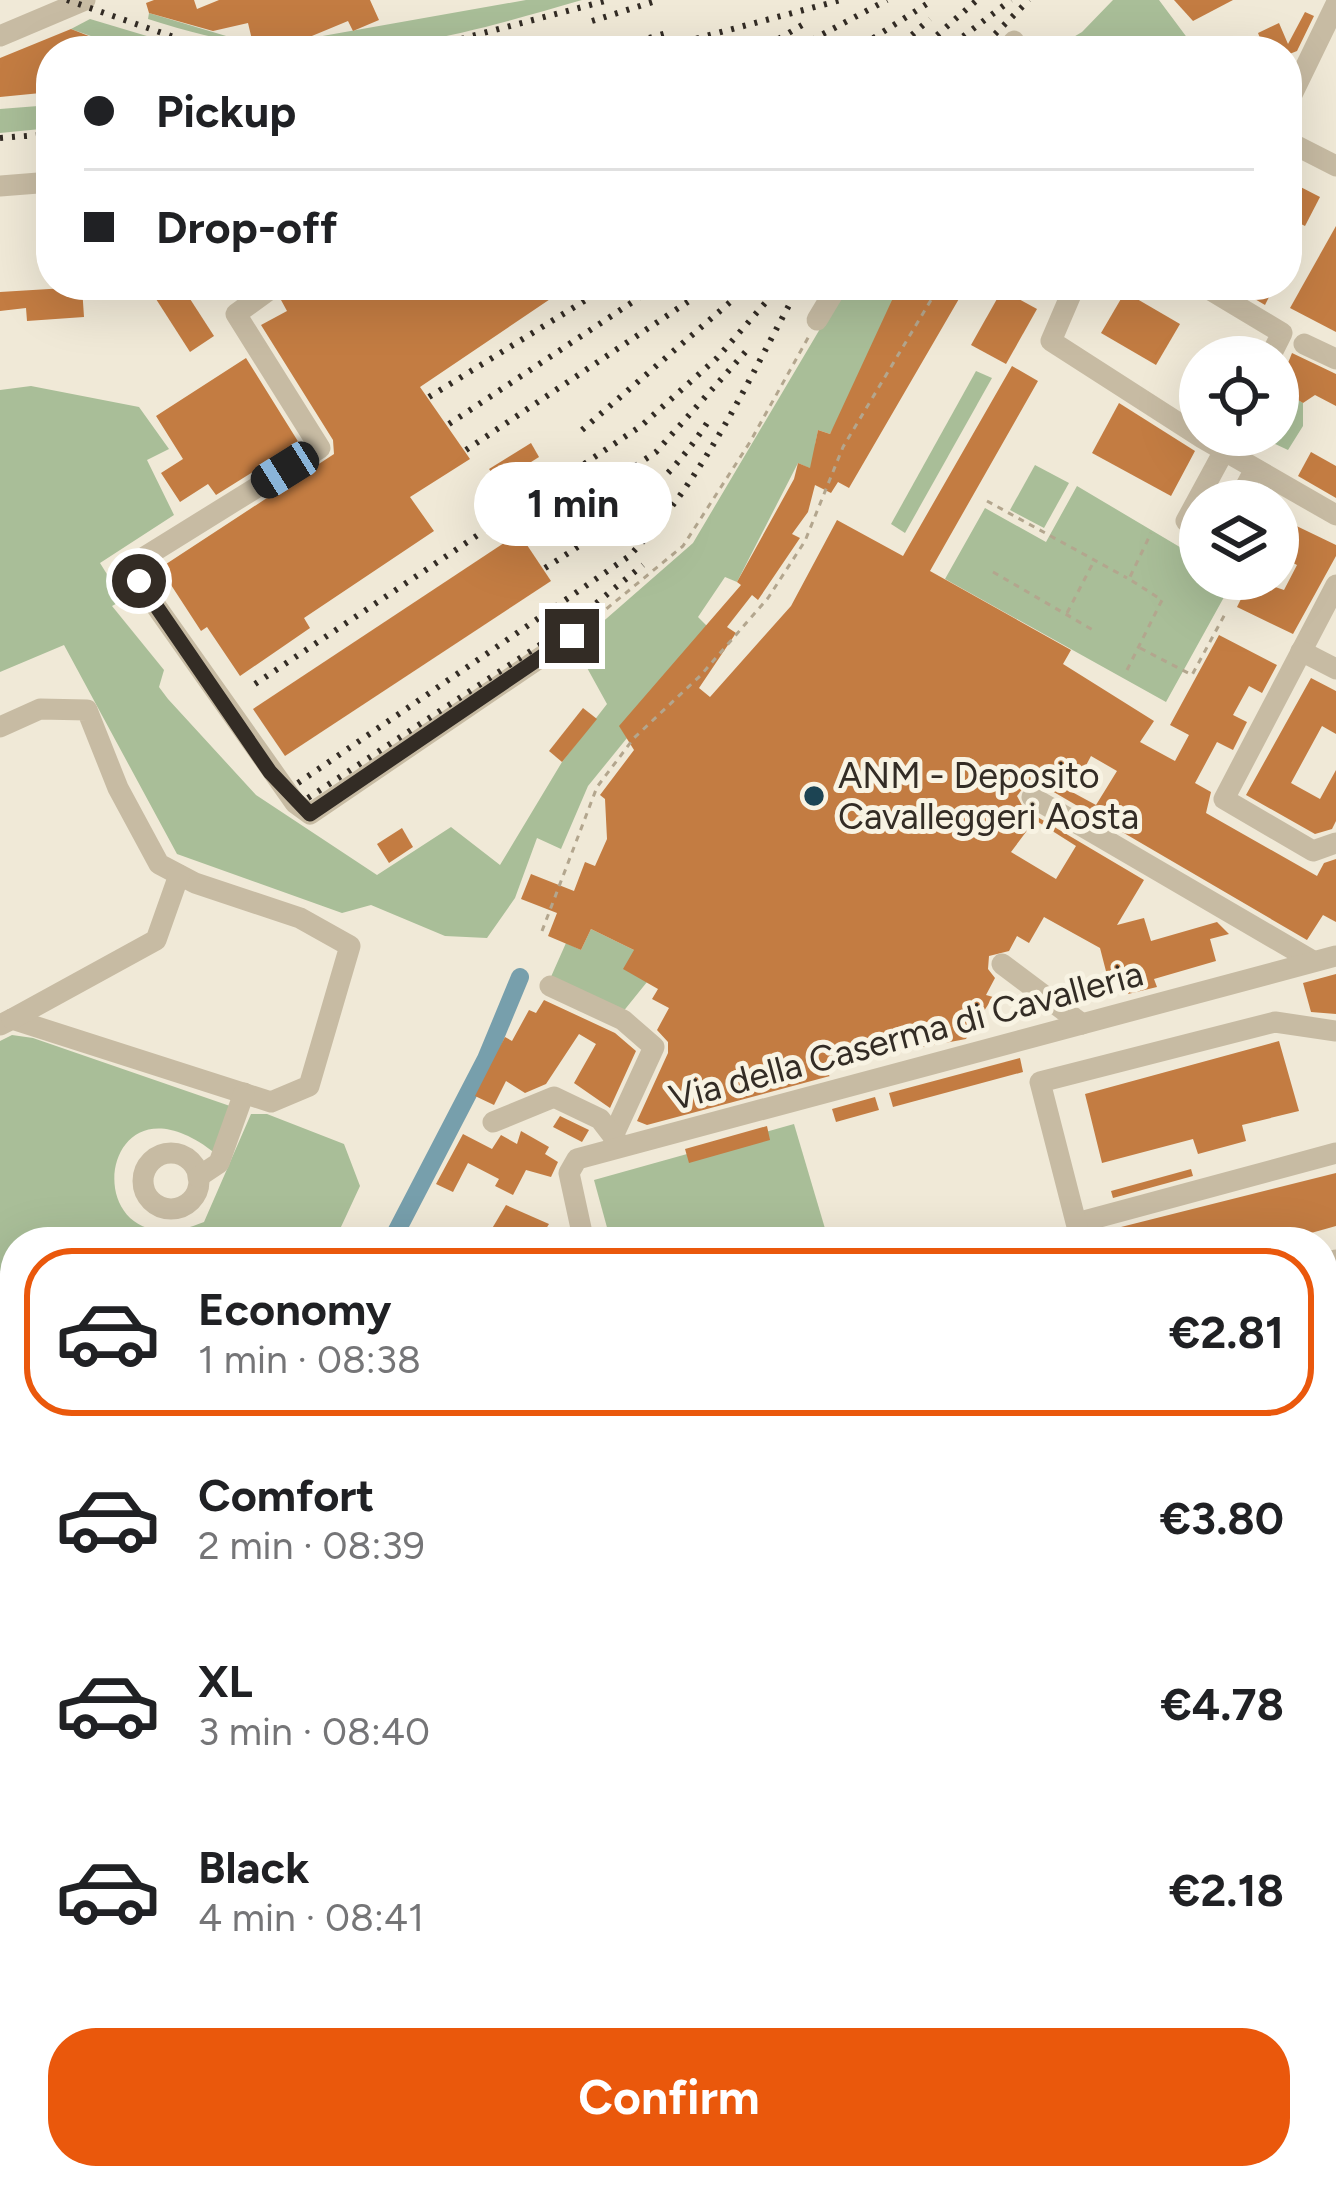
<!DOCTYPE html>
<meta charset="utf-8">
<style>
body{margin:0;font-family:Figtree,sans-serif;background:#f6f6f6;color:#202124;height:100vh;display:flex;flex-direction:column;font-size:45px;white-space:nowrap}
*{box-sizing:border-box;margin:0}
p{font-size:39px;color:#757577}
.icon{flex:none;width:66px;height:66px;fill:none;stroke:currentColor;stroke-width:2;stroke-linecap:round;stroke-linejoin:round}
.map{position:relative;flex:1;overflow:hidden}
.details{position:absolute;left:0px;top:1227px;width:1338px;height:963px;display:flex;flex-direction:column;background:#fff;border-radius:48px 48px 0 0;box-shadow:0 12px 48px #0002}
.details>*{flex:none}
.hud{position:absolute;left:36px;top:36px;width:1266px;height:264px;border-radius:48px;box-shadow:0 12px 48px #0002;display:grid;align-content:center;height:264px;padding:0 48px;background:#fff}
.tools{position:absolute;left:1179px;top:336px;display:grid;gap:24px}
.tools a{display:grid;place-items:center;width:120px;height:120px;border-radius:50%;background:#fff;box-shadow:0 12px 48px #0002;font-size:60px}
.end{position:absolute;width:54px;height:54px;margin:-27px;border:15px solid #332c25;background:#fff;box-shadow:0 0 0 6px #fff}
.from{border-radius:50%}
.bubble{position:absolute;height:84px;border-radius:42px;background:#fff;box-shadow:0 12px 48px #0002;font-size:39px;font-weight:700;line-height:84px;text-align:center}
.car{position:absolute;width:36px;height:72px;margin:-36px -18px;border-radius:15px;box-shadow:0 0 9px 3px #0007;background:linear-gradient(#222 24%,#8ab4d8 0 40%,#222 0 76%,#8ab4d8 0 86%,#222 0)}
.hud b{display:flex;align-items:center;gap:42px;height:114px;font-size:45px}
.hud b+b{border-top:3px solid #e0e0e0}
.hud i{width:30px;height:30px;background:#202124}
ul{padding:21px 0 0;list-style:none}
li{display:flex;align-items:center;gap:36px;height:168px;margin:0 24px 18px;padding:0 24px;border:6px solid transparent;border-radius:48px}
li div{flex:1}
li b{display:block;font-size:45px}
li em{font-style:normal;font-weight:700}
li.selected{border-color:#ea580c}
li>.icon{width:108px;height:108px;stroke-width:1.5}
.action{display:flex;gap:24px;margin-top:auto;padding:24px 48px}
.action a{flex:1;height:138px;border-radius:48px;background:#ea580c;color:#fff;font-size:48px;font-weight:700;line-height:138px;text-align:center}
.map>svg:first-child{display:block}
</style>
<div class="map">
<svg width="1336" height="2188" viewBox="0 0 1336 2188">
<rect width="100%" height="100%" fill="#f0e9d7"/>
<g fill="#a9be98">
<path d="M526,0H582C418,48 316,74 148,19L149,13L253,44L283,43Z"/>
<path d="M1113,0H1159L1197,51H1050L1082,32Z"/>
<path d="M90,19L197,51H133L71,29Z"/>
<path d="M51,105V128L0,133V109Z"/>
<path d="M846,285H912L830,434L818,430L815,445L827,454L818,472L798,463L737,582L725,577L698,617L707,626L620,726L627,738L588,786L561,849L537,838L515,898L487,938L445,936L371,905L342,913L177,854L64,645L0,672V390L31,386L139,407L169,449L147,460L174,515L100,563L123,600L112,606L164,670L159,687L168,699L256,795L377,875L451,827L500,865L562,762L607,704L575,646L693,543Z"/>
<path d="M976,371L992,378L905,533L891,524Z"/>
<path d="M1287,393L1303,403V426L1288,450L1273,443L1278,406Z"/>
<path d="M1035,465L1069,483L1044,528L1010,510Z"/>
<path d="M1077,486L1200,559V579H1234L1166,702L945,579L985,508L1046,542Z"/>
<path d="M591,929L636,951L647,982L622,1013L550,979L566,943L581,950Z"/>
<path d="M12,1035L33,1038L230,1106L216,1154C94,1056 72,1276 204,1222L251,1114H267L344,1144L360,1186L334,1242H15V1314L0,1278V1041Z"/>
<path d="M794,1124L829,1242H611L594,1180Z"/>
<path d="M1336,1327V1599L1323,1602V1330Z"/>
<path d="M1336,1698V1913L1323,1917V1702Z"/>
</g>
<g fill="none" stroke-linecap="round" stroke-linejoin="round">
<g stroke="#779fac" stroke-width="18">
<path d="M391,1242L486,1059L520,977"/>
<path d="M307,2175L313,2188"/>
</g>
</g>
<g fill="#c37c42" fill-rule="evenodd">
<path d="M154,0H194L197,9L219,0H370L379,20L353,31L348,21L295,43L253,44L248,23L213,31L149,13L146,3Z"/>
<path d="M1174,0H1233L1193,21Z"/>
<path d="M1305,12L1314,16L1297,51L1287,55V51H1265L1258,33L1279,23L1288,44Z"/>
<path d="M71,29L127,51H51V92L0,97V58Z"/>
<path d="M1287,180L1320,197L1305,226L1287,217Z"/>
<path d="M1336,226V332L1290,308Z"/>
<path d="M147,285H181L214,336L190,352Z"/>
<path d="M291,285H571L420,387L470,459L410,497L434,531L304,618L310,628L240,676L207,627L201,631L160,568L334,454L333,440L261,325L287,311L281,300Z"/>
<path d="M899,285L910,290L928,285L942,296L949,285H967L849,488L838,482L831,493L815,485L808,512L792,534L800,538L758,600L752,595L727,627L736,633L699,688L710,697L791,606L837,520L903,556L1012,366L1038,381L930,571L1071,650L1063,664L1154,721L1140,742L1175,761L1189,735L1170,725L1219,635L1277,665L1262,693L1249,686L1233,715L1247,722L1233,750L1217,742L1195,783L1211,792L1206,813L1317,876L1324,863L1336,859V922L1323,915L1307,940L1040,784H1026L1017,796L1024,809L1144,880L1117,925L1144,918L1151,941L1217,922L1229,934L1210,939L1216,961L1154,979L1157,987L1128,994L1123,975L1108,979L1100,948L1044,917L1029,943L1017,936L1009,951L989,956L988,969L995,978L986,995L993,997L966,1039L816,1067L830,1076L647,1125L637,1121L668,1053V1042L657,1030L669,1008L652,999L658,989L623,969L634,950L591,929L581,950L548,936L557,913L521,899L531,874L574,891L585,862L595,866L607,839L605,799L600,795L634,750L619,726L741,585L737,582L794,479L798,463L810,468L818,430L830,434ZM1091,756L1117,771L1096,805L1072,792ZM1035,820L1076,846L1056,879L1011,852Z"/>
<path d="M1231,285H1275L1265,305Z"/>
<path d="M82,287L84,317L27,321L26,308L0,311V292Z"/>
<path d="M1002,290L1037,309L1006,364L971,345Z"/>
<path d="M1125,292L1180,324L1156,365L1101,333Z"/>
<path d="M1292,353L1336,374V406L1315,395L1303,403L1278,388Z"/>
<path d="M246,358L299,443L216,495L208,484L180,502L161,473L183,459L156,416Z"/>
<path d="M1119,403L1195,451L1171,496L1092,453Z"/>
<path d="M531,443L539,457L499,482L489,469Z"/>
<path d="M1311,452L1336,466V498L1298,476Z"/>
<path d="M1282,519L1336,545V556L1293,634L1237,607L1251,579L1284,590L1297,565L1278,555Z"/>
<path d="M519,533L551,581L285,756L253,709Z"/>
<path d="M1311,678L1336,691V734L1322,726L1291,783L1320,799L1336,770V821L1332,829L1315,834L1246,795Z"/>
<path d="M583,708L597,719L562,762L549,751Z"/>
<path d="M402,828L413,847L389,863L377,844Z"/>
<path d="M1336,974V1014L1311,1012L1303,983Z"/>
<path d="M544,1000L615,1033L636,1051L610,1108L574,1083L596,1044L579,1034L546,1084L525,1093L506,1081L494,1105L475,1096L505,1037L512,1041L529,1010L536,1013Z"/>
<path d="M1279,1041L1299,1111L1242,1125L1246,1141L1198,1154L1193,1139L1102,1163L1085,1094Z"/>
<path d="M1020,1058L1023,1072L893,1107L889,1093Z"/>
<path d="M875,1097L879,1110L836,1122L832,1109Z"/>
<path d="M560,1116L589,1130L582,1142L553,1127Z"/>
<path d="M767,1126L770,1140L689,1163L685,1149Z"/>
<path d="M521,1131L549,1147L545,1154L558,1162L551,1177L526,1170L513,1195L495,1186L499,1179L468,1163L453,1192L436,1184L463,1134L492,1149L501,1135L517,1144Z"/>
<path d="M1191,1169L1193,1176L1113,1198L1111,1191Z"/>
<path d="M1336,1173V1226L1279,1242H1246L1242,1228L1190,1242H1097L1121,1227Z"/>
<path d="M506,1205L549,1224L538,1242H484Z"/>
<path d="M0,1279L15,1314V1404L0,1369Z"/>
</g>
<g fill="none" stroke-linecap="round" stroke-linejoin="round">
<g stroke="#b3a68e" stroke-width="3" stroke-dasharray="6 6" stroke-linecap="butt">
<path d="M987,501L1127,578"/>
<path d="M993,572L1093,630"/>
<path d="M1067,613L1093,563"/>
<path d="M588,624L683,546L750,442L809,336"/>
<path d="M1140,648L1192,675L1225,614"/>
<path d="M1127,670L1162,600L1129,579L1151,533"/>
<path d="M542,931L597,787L634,738L701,675L768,598L805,541L843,447L940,285"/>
</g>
<g stroke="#c7bba3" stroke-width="21">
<path d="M0,36L85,0"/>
<path d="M1007,51L1014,41"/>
<path d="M1287,105L1336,4"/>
<path d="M1287,141L1336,166"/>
<path d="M0,186L51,182"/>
<path d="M276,285L236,314L320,448L143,558L139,582L295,803L310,814L572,636"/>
<path d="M1075,285L1051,341L1202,438L1336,515"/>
<path d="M1202,285L1282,333L1270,357"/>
<path d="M817,320L838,285"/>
<path d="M1304,344L1336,359"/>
<path d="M1238,501L1255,469"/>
<path d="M1200,528L1186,521L1224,451"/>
<path d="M1336,585L1224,799L1313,851L1336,843"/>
<path d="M1301,651L1336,669"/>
<path d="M0,727L40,709L87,710L118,788L159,864L195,883L300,918L350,946L309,1086L271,1102L12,1019L0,1025"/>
<path d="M1032,797L1313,961"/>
<path d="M1002,964L1082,1024"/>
<path d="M550,986L623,1020L654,1047L613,1136"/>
<path d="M12,1019L156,940L179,875"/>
<path d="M493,1122L554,1097L600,1119L620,1145"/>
<circle cx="171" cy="1181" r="28"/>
<path d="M198,1177L219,1163L244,1093"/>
<path d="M1077,1223L1336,1153"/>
<path d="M584,1242L569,1173L577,1159L1336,956"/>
<path d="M1081,1242L1040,1082L1275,1022L1336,1031"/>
<path d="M1323,1263L1336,1260"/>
<path d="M1323,1317L1336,1314"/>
<path d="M0,1494L15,1532"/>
<path d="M1323,1613L1336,1609"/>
<path d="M1323,1695L1336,1692"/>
<path d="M1323,1930L1336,1927"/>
<path d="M0,1938L15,1932"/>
<path d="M1323,1964L1336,1961"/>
<path d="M1323,2072L1336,2084"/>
<path d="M524,2175L531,2188"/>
<path d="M770,2175L774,2188"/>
<path d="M694,2188L725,2175"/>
</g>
<g stroke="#332c25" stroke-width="6" stroke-dasharray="3 9" stroke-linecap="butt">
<path d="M67,0L214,51"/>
<path d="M592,21L659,0"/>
<path d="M415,51L609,0"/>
<path d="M603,51L667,33"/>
<path d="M650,51L841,0"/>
<path d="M758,51L804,24"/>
<path d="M791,51L887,0"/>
<path d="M853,51L933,0"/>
<path d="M894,51L930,19"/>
<path d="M919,51L977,0"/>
<path d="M944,51L1011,0"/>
<path d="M978,51L1029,0"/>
<path d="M0,138L51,134"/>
<path d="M429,397L610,285"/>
<path d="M449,424L658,285"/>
<path d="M582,430L750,285"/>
<path d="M466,450L713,285"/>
<path d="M526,540L656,452L749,348"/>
<path d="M545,568C609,528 666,487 707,423"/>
<path d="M255,684L641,426L717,358L781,285"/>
<path d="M298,783L628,557C705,480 748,379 800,285"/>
<path d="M308,798L567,627L643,565"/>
</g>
</g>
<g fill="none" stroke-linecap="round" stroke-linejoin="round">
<path stroke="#332c25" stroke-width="15" d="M139,581L270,772L310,814L572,636"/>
</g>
<circle fill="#1c4453" stroke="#f8f3e3" stroke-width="4.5" cx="814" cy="796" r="12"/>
<g text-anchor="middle" stroke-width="10" stroke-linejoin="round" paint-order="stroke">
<g font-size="36" fill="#332c25" stroke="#f8f3e3" text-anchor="start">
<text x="838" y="788">ANM - Deposito<tspan x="838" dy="41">Cavalleggeri Aosta</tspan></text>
</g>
<g font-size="36" fill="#332c25" stroke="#f8f3e3">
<text transform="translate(906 1035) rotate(-15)" y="13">Via della Caserma di Cavalleria</text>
</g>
</g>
</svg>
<div class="tools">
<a><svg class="icon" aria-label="locate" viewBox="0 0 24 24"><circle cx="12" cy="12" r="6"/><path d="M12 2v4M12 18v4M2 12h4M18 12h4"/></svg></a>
<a><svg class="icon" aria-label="layers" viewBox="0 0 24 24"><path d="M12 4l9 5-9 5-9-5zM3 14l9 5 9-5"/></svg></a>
</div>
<i class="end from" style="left:139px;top:581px"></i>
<i class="end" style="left:572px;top:636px"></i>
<div class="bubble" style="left:474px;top:462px;width:198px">1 min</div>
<i class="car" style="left:285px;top:470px;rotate:238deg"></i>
<div class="hud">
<b><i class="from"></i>Pickup</b>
<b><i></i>Drop-off</b>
</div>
<section class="details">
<ul>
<li class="selected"><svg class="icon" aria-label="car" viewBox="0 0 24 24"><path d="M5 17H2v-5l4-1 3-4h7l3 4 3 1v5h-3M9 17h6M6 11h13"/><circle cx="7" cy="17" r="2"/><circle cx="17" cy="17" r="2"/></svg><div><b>Economy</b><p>1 min · 08:38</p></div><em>€2.81</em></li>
<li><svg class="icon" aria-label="car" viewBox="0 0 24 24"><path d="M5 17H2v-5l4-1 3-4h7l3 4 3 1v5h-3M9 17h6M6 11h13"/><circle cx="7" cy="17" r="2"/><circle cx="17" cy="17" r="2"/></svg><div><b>Comfort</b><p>2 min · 08:39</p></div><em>€3.80</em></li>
<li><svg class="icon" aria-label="car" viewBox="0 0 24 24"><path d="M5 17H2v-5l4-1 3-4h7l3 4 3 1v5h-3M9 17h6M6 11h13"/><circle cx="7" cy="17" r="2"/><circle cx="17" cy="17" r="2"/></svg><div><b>XL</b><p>3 min · 08:40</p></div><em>€4.78</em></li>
<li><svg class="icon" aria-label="car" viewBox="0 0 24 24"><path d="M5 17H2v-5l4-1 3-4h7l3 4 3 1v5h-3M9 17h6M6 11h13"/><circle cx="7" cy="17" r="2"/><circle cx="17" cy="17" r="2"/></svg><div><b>Black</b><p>4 min · 08:41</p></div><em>€2.18</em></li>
</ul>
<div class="action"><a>Confirm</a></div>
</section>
</div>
